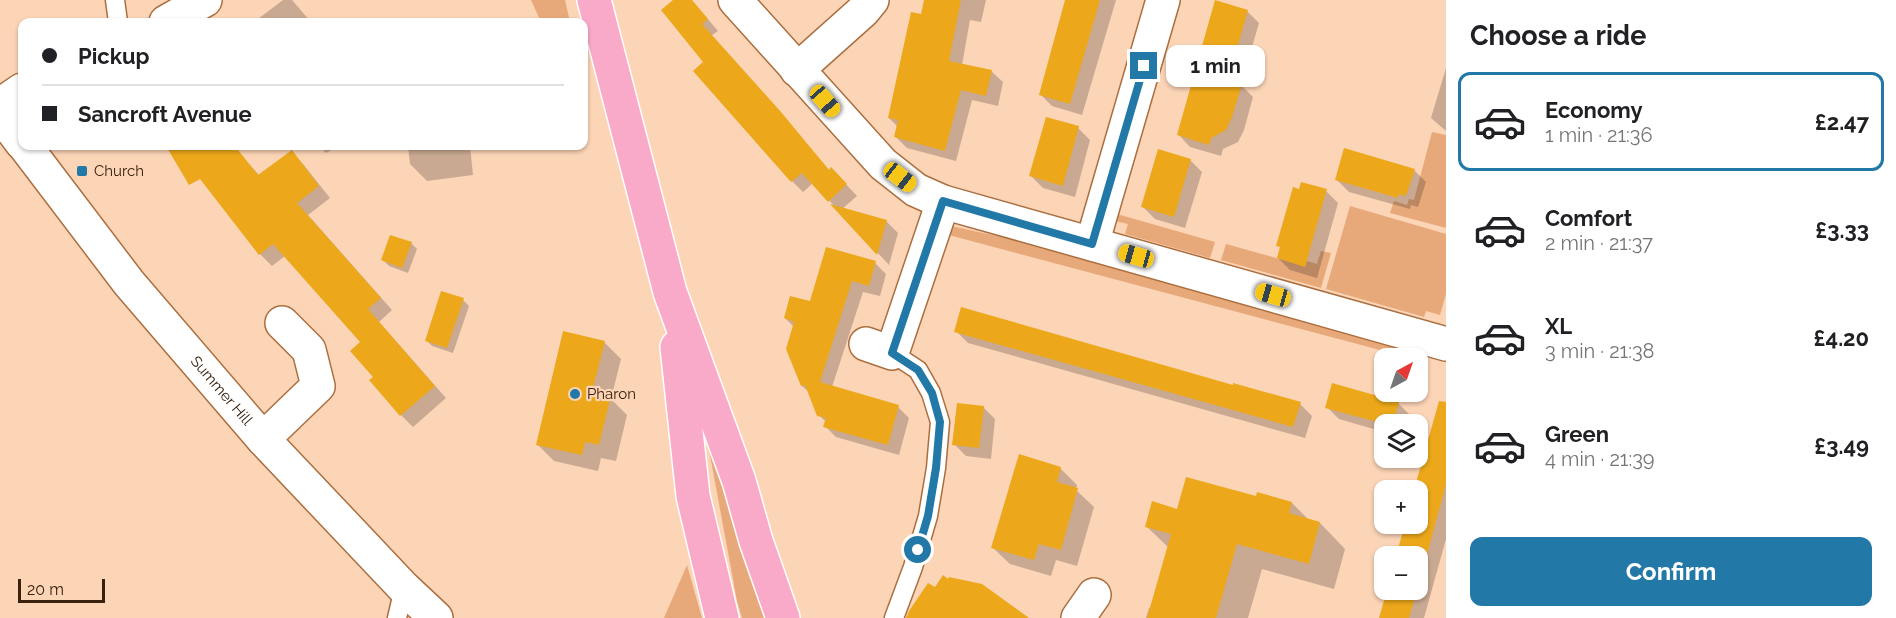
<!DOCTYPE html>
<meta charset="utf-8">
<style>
body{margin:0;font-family:Raleway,sans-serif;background:#f2f2f2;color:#202124;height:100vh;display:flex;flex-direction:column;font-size:22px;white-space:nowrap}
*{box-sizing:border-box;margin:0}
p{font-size:20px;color:#757577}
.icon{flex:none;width:33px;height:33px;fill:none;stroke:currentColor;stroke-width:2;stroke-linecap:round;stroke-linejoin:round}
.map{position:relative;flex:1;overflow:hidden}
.side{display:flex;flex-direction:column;background:#fff;width:450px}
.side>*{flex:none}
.hud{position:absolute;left:18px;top:18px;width:570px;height:132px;border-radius:12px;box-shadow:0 2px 4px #0004;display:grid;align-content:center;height:132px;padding:0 24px;background:#fff}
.needle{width:39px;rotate:40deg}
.tools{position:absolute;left:1374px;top:348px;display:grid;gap:12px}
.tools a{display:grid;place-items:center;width:54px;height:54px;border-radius:12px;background:#fff;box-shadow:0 2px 4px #0004;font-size:30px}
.scale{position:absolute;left:18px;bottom:15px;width:87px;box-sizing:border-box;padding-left:6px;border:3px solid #3a210d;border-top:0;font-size:16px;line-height:21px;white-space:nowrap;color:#3a210d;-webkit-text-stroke:4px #fcd4b6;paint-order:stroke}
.end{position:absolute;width:27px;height:27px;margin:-14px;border:8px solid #2279a8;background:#fff;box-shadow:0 0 0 3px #fff}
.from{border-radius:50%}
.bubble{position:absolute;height:42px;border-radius:12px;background:#fff;box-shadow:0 2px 4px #0004;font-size:20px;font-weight:700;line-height:42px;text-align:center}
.car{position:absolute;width:18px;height:36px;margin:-18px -9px;border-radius:8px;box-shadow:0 0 4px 2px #0007;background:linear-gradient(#f5c518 24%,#345 0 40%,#f5c518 0 76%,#345 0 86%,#f5c518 0)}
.hud b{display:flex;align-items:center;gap:21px;height:57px;font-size:22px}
.hud b+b{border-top:2px solid #e0e0e0}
.hud i{width:15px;height:15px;background:#202124}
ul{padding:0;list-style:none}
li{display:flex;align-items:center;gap:18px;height:99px;margin:0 12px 9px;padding:0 12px;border:3px solid transparent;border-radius:12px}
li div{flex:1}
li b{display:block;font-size:22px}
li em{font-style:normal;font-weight:700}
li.active{border-color:#2279a8}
li>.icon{width:54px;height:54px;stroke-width:1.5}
h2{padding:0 24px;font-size:27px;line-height:72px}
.action{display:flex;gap:12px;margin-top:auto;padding:12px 24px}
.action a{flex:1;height:69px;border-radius:12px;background:#2279a8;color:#fff;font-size:24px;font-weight:700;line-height:69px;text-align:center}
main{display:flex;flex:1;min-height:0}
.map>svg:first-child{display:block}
</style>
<main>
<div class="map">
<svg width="1446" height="618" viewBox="0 0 1446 618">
<rect width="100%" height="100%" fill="#fcd4b6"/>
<g fill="#e8a97a">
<path d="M531,0H565L570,22H541Z"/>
<path d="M1432,132L1446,135V228L1390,213L1394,201L1407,205L1409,199L1414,200Z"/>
<path d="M1350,206L1446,234V294L1440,315L1426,311L1424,317L1326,289Z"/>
<path d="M1117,214L1215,242L1210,258L1125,234L1128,224L1115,221Z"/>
<path d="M951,226L1061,250L1421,350L1418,361V358H1410L945,234Z"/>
<path d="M1226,244L1305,266L1307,261L1317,264L1321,251L1331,253L1321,288L1221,260Z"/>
<path d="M707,439L765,618H742L737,601Z"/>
<path d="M687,565L702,618H664Z"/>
</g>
<g fill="#0003">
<path d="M283,0H292L311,22H254Z"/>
<path d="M675,0H691L694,3L718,31L711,36L830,171L842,180L857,196L842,209L886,221L898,233L889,265L813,183L803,192L792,181L705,62Z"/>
<path d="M925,0H986L981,22L970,20L962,65L991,71L1003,82L998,106L972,100L956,161L907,148L896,137L898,127L889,118L922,16Z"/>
<path d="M1067,0H1116L1082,115L1052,106L1040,94Z"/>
<path d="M1247,11L1259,23L1241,85L1253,97L1244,130L1238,142L1223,149L1221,156L1190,147L1179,135Z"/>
<path d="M1446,68V131L1431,118Z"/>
<path d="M1078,128L1090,140L1075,197L1043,188L1031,176Z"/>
<path d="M167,146H212L220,158L180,167Z"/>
<path d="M319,146H339L326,153Z"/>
<path d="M408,146H470L473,175L427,181L410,164Z"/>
<path d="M292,152L303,164L330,198L308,215L392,310L379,322L446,398L413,427L401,415L375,377L362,342L285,256L272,266L260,254L205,183L247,162L260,176Z"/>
<path d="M1190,160L1202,172L1185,228L1155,219L1143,207Z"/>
<path d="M1414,170L1426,182L1418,207L1411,205L1410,209L1349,192L1337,180Z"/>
<path d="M1326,191L1338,203L1317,278L1290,270L1278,258L1281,248L1278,245Z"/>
<path d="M411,243L417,249L408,273L389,266L383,260Z"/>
<path d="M875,263L886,274L880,296L863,292L832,387L898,407L909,418L899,455L836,437L825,426L826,422L819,415L810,393L802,386L794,327L785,318Z"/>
<path d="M463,300L469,306L453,353L432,346L426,340Z"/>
<path d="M956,331L1234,387L1300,404L1312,416L1305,438L968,343Z"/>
<path d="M604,342L621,359L611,399L627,415L616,461L601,458L598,471L554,461L537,444Z"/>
<path d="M1398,403L1410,415L1408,424H1384V432L1339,419L1327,407Z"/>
<path d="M983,407L995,419L991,459L966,456L954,444Z"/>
<path d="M1427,442L1446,448V539L1424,618H1381L1389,590H1418V556H1398L1407,524H1418V490H1416Z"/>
<path d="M1060,468L1077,485L1076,490L1094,507L1077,566L1056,560L1051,576L1010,564L993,548Z"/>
<path d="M1257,498L1292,503L1309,520L1320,523L1345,549L1334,589L1262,569L1248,618H1146L1149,608H1152L1169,548L1146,526L1178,511Z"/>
</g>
<g fill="#eca81a">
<path d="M673,0H692L708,19L702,24L781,112L829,170L831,167L847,184L828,202L802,173L791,182L693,71L703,62L661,10Z"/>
<path d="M924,0H961L949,61L992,70L986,96L961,90L945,151L894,137L898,120L888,118L911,12L921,14Z"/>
<path d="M1065,0H1100L1070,104L1039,95Z"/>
<path d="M1215,0L1248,10L1228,80L1242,84L1232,117L1226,130L1211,138L1209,145L1177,135Z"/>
<path d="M1046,117L1079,126L1063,186L1029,176Z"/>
<path d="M166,146H235L258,175L292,150L319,186L297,203L381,298L368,309L435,386L400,416L369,380L373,377L350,351L360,342L273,244L259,255L200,179L189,185Z"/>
<path d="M1344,148L1415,169L1406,196L1399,194L1398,198L1335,180Z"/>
<path d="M1158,149L1191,159L1174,217L1141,207Z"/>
<path d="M1301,182L1327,189L1305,267L1277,258L1280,247L1276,246L1293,187L1299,189Z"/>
<path d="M830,204L887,220L877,255Z"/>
<path d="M390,235L412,242L402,268L381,260Z"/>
<path d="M826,247L876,261L869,286L852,281L820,382L899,405L888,445L823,427L826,418L817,416L805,385L801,386L786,349L794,322L784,318L790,296L810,301Z"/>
<path d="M441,291L464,298L447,348L425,341Z"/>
<path d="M961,307L1233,385V383L1301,402L1293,427L954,332Z"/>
<path d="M563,331L605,341L592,392L611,396L599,445L585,442L582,455L536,445Z"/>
<path d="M1332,383L1399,402L1393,424H1385L1325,408Z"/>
<path d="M1439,401L1446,402V484L1418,588V556H1396L1405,524H1418V490H1414Z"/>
<path d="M957,403L984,406L979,448L952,445Z"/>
<path d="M1019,454L1061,467L1057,482L1078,488L1061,550L1039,544L1034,560L991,548Z"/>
<path d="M1186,477L1256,496L1257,492L1292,502L1289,513L1320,522L1309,564L1237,544L1216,618H1147L1171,534L1145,527L1152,501L1177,509Z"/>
<path d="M943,575L948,579L949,577L982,584L1029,618H906L909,611L928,583L935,587Z"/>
<path d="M1387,590H1417L1409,618H1379Z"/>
</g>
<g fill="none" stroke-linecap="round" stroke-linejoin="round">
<g stroke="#ab6f3f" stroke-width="21">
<g id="lane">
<path d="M115,0L118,22"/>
<path d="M892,353L918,370L931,393L940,422L936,468L928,516L913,567L894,618"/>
<path d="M397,618L404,588"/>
</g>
</g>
<g stroke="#ab6f3f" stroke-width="36">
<g id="street">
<path d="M735,0L883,164L916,190L943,202L1446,344"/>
<path d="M166,22L205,0"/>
<path d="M797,70L863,11L872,0"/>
<path d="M0,105L22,90"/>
<path d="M0,114L22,143"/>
<path id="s1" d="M25,146L129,283L263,439L404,588L436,618"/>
<path d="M1092,244L1163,0"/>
<path d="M866,344L892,353L943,202"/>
<path d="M263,439L318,386L309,350L282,323"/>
<path d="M1078,618L1094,595"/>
</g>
</g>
<g stroke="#fff" stroke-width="36">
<g id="primary">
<path d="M594,0L670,292L739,481L756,541L783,618"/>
<path d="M677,347L693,496L722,618"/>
</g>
</g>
<use href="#lane" stroke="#fff" stroke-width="18"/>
<use href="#street" stroke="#fff" stroke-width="33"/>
<use href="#primary" stroke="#faaac9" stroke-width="33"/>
</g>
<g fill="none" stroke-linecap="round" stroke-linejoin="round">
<path stroke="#2279a8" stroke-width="8" d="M918,550L928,516L936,468L940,422L932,393L918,370L892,353L943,201L1092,244L1144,66"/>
</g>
<g fill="#2279a8" stroke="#fcd4b6" stroke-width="2">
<rect x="76" y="165" width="12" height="12" rx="3"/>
<circle cx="575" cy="394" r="6"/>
</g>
<g text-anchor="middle" stroke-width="4.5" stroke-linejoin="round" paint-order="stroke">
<g font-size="15" fill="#3a210d" stroke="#fcd4b6" text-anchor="start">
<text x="94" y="176">Church</text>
<text x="587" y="399">Pharon</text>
</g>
<g font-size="15" fill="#3a210d" stroke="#fcd4b6">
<text dy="5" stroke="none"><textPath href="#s1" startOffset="314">Summer Hill</textPath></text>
</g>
</g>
</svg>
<div class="tools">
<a><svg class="needle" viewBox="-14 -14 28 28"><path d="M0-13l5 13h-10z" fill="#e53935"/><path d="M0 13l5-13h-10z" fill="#757577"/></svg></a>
<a><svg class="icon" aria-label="layers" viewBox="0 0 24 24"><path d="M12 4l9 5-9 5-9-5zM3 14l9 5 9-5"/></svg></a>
<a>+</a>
<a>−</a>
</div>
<div class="scale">20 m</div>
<i class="end from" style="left:918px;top:550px"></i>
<i class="end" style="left:1144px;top:66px"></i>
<div class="bubble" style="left:1166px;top:45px;width:99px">1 min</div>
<i class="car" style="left:825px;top:101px;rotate:139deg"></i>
<i class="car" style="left:900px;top:177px;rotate:128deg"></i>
<i class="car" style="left:1136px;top:256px;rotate:286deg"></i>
<i class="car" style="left:1273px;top:295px;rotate:286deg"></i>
<div class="hud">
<b><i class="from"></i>Pickup</b>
<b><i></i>Sancroft Avenue</b>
</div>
</div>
<section class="side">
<h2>Choose a ride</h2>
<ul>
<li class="active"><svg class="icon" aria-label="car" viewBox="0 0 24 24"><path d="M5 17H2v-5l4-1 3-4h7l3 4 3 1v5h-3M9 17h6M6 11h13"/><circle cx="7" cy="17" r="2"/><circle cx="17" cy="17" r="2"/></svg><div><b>Economy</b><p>1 min · 21:36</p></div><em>£2.47</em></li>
<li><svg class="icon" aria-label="car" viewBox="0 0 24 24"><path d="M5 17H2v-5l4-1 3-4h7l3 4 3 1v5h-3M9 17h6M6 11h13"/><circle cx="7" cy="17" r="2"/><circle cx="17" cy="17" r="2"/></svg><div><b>Comfort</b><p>2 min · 21:37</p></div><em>£3.33</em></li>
<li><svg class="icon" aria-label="car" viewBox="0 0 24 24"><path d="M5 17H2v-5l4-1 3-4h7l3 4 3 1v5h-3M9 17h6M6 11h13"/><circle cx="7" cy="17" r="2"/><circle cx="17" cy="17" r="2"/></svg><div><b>XL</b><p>3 min · 21:38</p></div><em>£4.20</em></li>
<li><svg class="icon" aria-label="car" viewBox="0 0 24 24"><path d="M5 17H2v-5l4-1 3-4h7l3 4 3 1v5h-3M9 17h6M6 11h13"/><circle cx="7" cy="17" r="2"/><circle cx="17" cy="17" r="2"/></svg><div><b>Green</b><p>4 min · 21:39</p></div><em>£3.49</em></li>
</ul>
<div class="action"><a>Confirm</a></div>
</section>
</main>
